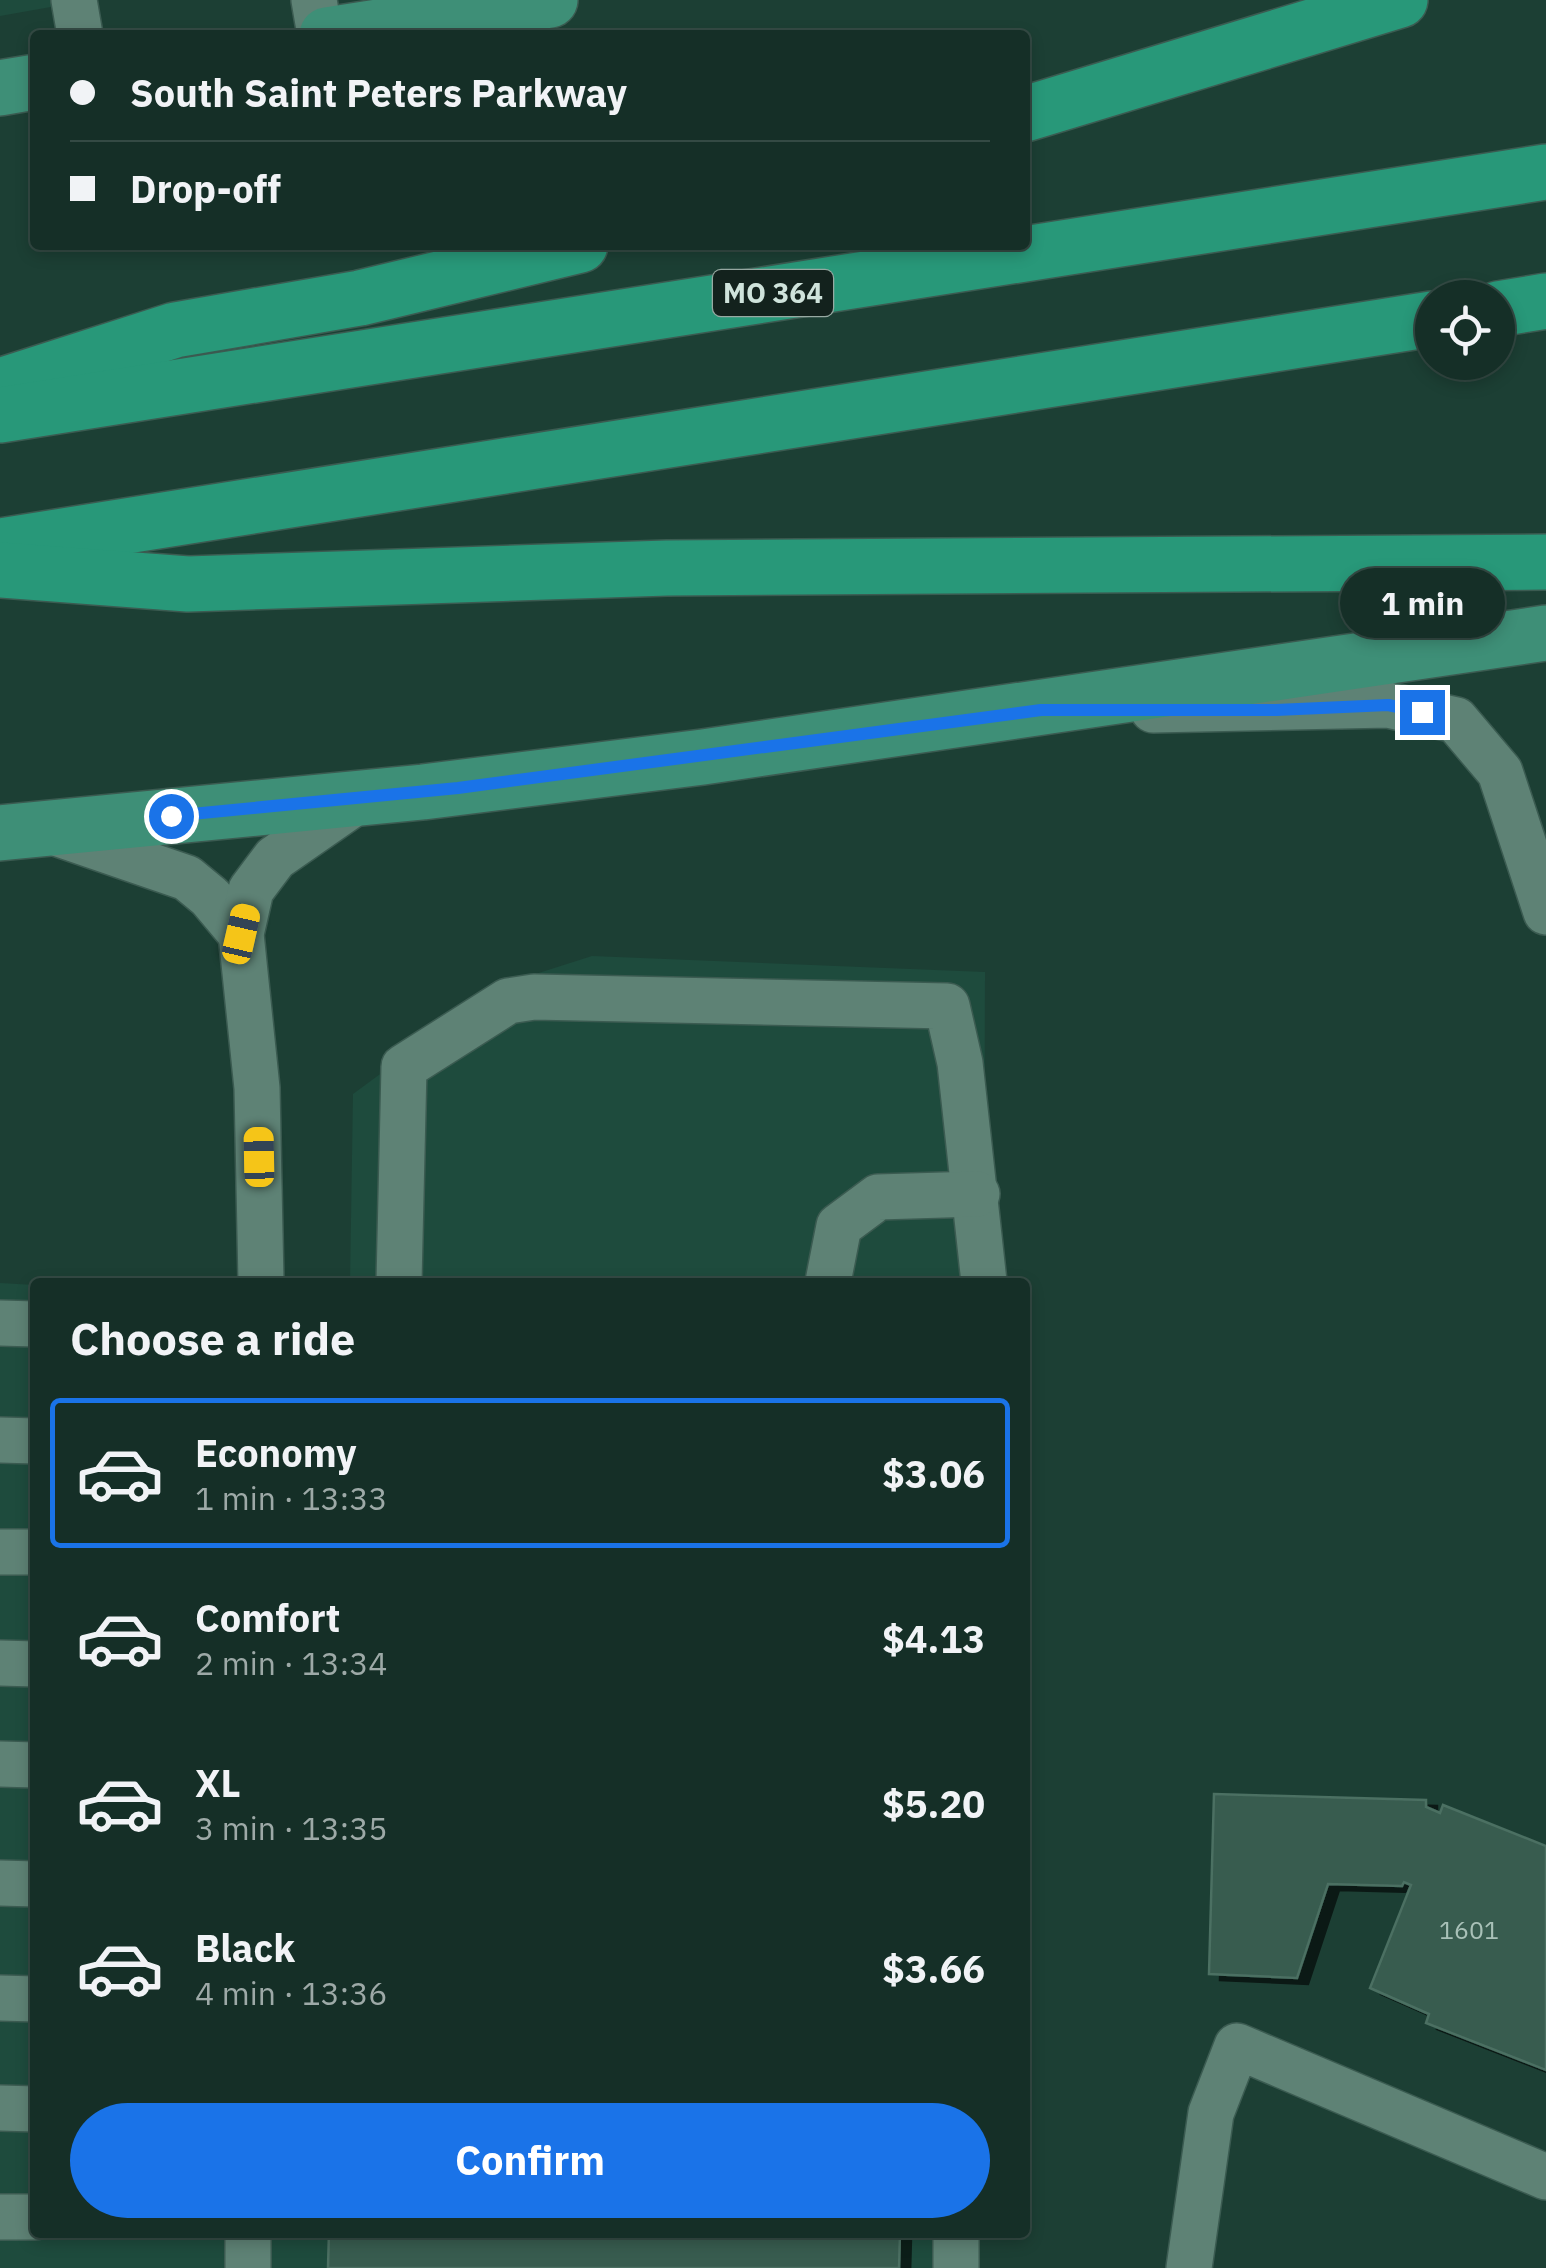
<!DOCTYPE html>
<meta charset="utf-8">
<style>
body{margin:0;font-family:"IBM Plex Sans",sans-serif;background:#1e372f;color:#f1f3f6;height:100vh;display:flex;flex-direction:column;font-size:38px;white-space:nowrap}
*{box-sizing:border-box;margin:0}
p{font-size:32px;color:#9da9a7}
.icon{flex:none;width:55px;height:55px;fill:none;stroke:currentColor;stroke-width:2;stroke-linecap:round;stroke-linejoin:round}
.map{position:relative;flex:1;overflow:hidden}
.sheet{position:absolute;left:30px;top:1278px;width:1000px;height:960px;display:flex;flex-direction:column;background:#152f27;border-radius:10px;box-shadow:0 5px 15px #0003,0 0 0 2px #344a44}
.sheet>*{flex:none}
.banner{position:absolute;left:30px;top:30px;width:1000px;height:220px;border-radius:10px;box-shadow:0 5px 15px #0003,0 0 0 2px #344a44;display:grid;align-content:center;height:220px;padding:0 40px;background:#152f27}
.controls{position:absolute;left:1415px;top:280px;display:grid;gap:20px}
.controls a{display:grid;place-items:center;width:100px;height:100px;border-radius:50%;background:#152f27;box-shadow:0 5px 15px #0003,0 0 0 2px #344a44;font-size:50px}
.end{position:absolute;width:45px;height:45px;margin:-22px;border:12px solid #1a73e8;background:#fff;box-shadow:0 0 0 5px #fff}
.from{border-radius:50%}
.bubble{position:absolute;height:70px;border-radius:35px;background:#152f27;box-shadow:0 5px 15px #0003,0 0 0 2px #344a44;font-size:32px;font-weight:800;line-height:70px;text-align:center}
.car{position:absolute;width:30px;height:60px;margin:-30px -15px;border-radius:12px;box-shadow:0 0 8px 2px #0007;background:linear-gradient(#f5c518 24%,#345 0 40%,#f5c518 0 76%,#345 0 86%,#f5c518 0)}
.banner b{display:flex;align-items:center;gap:35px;height:95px;font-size:38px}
.banner b+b{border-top:2px solid #344a44}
.banner i{width:25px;height:25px;background:#f1f3f6}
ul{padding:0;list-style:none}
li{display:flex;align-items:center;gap:30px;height:150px;margin:0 20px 15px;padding:0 20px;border:5px solid transparent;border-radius:10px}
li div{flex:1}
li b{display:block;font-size:38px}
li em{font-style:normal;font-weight:800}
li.selected{border-color:#1a73e8}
li>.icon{width:90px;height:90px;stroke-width:1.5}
h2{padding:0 40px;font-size:45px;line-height:120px}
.primary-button{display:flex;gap:20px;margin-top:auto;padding:20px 40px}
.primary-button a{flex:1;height:115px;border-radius:60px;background:#1a73e8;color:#fff;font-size:40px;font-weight:800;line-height:115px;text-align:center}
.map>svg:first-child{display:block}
</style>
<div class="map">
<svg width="1546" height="2268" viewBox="0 0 1546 2268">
<defs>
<filter id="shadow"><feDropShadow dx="11" dy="6" stdDeviation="0" flood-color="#0009"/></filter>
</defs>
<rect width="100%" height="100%" fill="#1c3f34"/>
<g fill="#1e4b3d">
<path d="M0,0H90L0,16Z"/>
<path d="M592,956L985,972L984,1282H350L353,1094L501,985Z"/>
<path d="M0,1283L35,1285V2232H980V2268H0Z"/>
</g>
<g fill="#385b4f" stroke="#4b6f62" stroke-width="2.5" filter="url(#shadow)">
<path d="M1214,1794L1426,1800V1807L1440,1813L1443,1805L1546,1846V2070L1426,2023L1429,2014L1370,1988L1411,1885L1404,1882L1402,1886L1328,1884L1297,1978L1209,1974Z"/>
<path d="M329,2232H900L899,2268H328Z"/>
</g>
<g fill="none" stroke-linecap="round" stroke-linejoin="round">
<g stroke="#3b5b51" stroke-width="48">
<g id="minor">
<path d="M74,0L80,35"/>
<path d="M314,0L320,35"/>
<path d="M1153,710L1388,705L1456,720L1500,772L1546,912"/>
<path d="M50,831L187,878L210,897L241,934"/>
<path d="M261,1282L257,1088L241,934L251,890L275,858L360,799"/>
<path d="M399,1282L404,1067L508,1001L534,997L947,1006L960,1063L984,1282"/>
<path d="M828,1282L839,1226L878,1197L977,1194"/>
<path d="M0,1323L35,1324"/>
<path d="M0,1440L35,1441"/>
<path d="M0,1552H35"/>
<path d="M0,1663L35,1664"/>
<path d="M0,1764L35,1765"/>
<path d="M0,1883L35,1884"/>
<path d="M0,1998L35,1999"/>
<path d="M0,2108L35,2109"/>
<path d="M0,2217H35"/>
<path d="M248,2268V2232"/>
<path d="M956,2268V2232"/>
<path d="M1189,2268L1211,2113L1237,2046L1546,2177"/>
</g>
</g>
<g stroke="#3b5b51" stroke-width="58">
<g id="major">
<path d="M327,35L550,0"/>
<path d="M0,88L35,82"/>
<path d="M0,833L423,792L703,757L1546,633"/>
</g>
</g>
<g stroke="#3b5b51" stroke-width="58">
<g id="highway">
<path d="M1025,114L1400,0"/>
<path d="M1498,309L1546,301"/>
<path d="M0,386L175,330L360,298L580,245"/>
<path d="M0,415L1546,172"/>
<path d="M0,546L1432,319"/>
<path d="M0,570L188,584L667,568L1546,562"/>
</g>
</g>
<use href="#minor" stroke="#5e8275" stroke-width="45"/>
<use href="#major" stroke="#3e8f77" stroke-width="55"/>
<use href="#highway" stroke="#289879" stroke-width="55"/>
</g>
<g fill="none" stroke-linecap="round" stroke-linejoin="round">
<path stroke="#1a73e8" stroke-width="12" d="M171,816L458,788L1041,710H1276L1388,705L1422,712"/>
</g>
<g text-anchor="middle" stroke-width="8" stroke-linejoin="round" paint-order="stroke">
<g font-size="25" fill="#a9c1b8">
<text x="1469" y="1939">1601</text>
</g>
<rect fill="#13221d" stroke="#97a9a2" stroke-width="2.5" x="713" y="270" width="120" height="46" rx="8"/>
<g font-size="28" font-weight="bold" fill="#cfe3db">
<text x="773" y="303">MO 364</text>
</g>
</g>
</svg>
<div class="controls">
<a><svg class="icon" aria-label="locate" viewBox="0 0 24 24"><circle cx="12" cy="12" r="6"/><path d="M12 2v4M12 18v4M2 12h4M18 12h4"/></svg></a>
</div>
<i class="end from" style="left:171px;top:816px"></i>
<i class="end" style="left:1422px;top:712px"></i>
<div class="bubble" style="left:1340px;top:568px;width:165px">1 min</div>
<i class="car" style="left:241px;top:934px;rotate:13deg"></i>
<i class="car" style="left:259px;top:1157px;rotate:359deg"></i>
<div class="banner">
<b><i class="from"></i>South Saint Peters Parkway</b>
<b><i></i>Drop-off</b>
</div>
<section class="sheet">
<h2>Choose a ride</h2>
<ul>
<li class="selected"><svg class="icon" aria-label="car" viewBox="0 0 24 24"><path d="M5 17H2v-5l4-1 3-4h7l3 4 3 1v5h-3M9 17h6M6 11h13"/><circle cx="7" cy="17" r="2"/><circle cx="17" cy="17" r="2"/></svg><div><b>Economy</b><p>1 min · 13:33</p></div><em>$3.06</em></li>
<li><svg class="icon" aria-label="car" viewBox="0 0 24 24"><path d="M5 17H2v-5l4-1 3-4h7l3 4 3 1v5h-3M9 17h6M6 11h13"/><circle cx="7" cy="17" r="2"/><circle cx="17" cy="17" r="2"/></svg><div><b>Comfort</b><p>2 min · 13:34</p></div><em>$4.13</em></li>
<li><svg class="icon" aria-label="car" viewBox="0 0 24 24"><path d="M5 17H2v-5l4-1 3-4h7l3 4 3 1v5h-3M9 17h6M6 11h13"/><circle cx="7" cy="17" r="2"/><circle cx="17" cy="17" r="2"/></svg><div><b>XL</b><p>3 min · 13:35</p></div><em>$5.20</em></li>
<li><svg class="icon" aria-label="car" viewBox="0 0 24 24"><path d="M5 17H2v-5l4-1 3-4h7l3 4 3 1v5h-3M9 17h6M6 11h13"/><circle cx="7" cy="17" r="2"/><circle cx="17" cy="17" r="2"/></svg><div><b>Black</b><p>4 min · 13:36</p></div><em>$3.66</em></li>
</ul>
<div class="primary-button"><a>Confirm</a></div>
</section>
</div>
